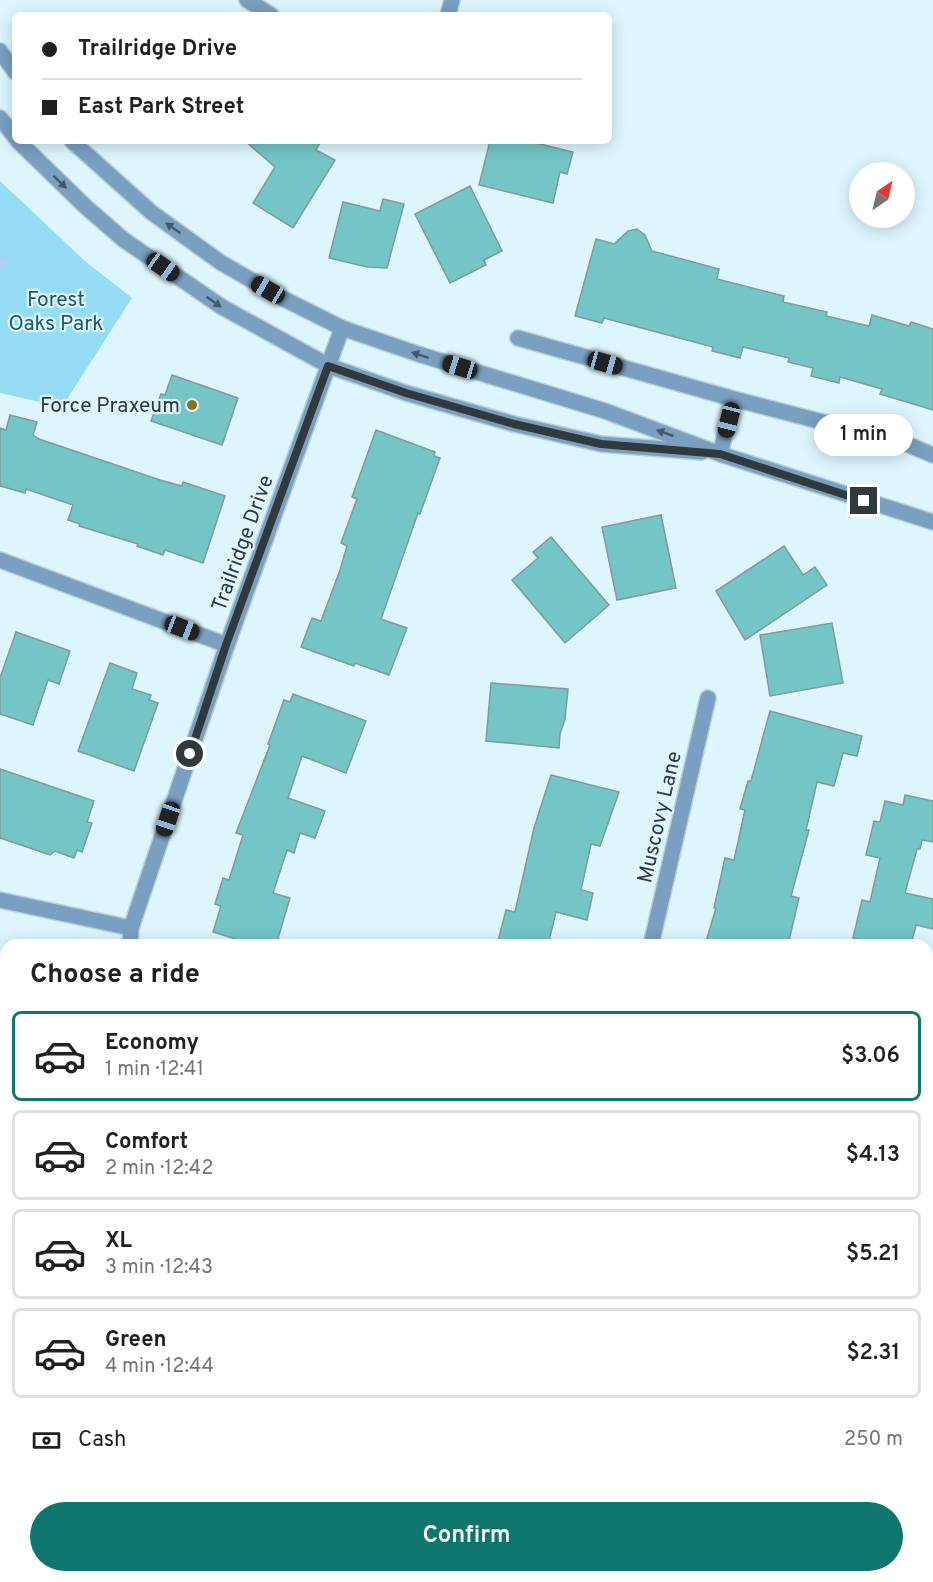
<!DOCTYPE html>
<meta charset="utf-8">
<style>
body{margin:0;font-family:Overpass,sans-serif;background:#f2f2f2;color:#202124;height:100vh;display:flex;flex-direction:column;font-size:22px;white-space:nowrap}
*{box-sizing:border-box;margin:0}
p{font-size:20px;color:#757577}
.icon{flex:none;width:33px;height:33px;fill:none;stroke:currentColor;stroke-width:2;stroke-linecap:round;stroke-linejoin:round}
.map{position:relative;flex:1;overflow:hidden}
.panel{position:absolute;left:0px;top:939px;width:933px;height:644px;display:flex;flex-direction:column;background:#fff;border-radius:18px 18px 0 0;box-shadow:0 3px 15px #0003}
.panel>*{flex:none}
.guide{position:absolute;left:12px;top:12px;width:600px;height:132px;border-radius:9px;box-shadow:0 3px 15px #0003;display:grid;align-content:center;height:132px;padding:0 30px;background:#fff}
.needle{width:39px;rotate:34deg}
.buttons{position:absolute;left:849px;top:162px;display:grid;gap:12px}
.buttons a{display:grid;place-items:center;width:66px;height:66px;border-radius:50%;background:#fff;box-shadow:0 3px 15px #0003;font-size:30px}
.end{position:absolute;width:27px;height:27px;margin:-14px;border:8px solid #30393c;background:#fff;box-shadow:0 0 0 3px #fff}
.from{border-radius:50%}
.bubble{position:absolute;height:42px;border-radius:21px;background:#fff;box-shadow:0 3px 15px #0003;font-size:20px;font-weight:600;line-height:42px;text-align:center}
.car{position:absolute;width:18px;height:36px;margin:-18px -9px;border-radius:8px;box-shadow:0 0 4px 2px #0007;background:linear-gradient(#222 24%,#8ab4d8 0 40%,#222 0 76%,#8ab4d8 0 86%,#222 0)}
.guide b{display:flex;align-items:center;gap:21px;height:57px;font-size:22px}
.guide b+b{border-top:2px solid #e0e0e0}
.guide i{width:15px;height:15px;background:#202124}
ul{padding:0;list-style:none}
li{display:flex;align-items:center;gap:18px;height:90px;margin:0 12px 9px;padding:0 18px;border:3px solid #e0e0e0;border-radius:9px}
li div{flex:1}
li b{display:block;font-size:22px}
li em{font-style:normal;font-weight:600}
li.on{border-color:#0f766e}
li>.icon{width:54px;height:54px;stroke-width:1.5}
h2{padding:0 30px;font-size:27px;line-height:72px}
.pay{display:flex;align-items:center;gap:15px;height:66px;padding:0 30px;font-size:22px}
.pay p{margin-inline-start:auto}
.cta{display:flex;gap:12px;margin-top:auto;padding:12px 30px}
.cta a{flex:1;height:69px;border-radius:36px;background:#0f766e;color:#fff;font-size:24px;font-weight:600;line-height:69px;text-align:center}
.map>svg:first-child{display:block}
</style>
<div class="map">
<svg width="933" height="1582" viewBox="0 0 933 1582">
<rect width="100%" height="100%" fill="#ddf6fe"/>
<path fill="#95ddf5" d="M0,181L85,261L132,298L62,407L0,393Z"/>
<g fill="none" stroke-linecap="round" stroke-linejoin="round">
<path stroke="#bcccf7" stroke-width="8" d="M0,263L4,261"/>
</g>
<g fill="#74c5c6" stroke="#819a9a" stroke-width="1.5">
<path d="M245,141H321L316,150L335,160L293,228L253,203L275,167Z"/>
<path d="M490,141H528L573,152L567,174L560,172L553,203L479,185Z"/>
<path d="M470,186L502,251L484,260L486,265L450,283L415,214Z"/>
<path d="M383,199L404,204L387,268L367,267L329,258L343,202L380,211Z"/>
<path d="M637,229L645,235L652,251L719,269L717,279L784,296L783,302L827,312L826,316L869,326L872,315L909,326L911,322L933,329V410L880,394L882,389L840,377L839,383L811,376L813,368L788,362L789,358L743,347L740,358L712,351L713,347L604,318L602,323L575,316L596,239L614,244L628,231Z"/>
<path d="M172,375L238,398L222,445L151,421L161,394L165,395Z"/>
<path d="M10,415L37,422L33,435L39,439L160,480L182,486L183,482L225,496L203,563L165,550L163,555L137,546L138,544L79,526L80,524L68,520L73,505L26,489L25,493L0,486V428L6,430Z"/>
<path d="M376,430L435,452L434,456L440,458L420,514L418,513L381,619L407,628L389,675L355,663L354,666L301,647L312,618L321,621L340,570L347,546L341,543L357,499L352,497Z"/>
<path d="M661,515L676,588L617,600L602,527Z"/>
<path d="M551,537L609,605L565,643L512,580L538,558L533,552Z"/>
<path d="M784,546L803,575L815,567L827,585L745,640L716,591Z"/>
<path d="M832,623L843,683L770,696L760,635Z"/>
<path d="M16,632L70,651L59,684L48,680L33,725L0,714V678Z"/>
<path d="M110,663L137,673L132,689L151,695L149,700L158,703L134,771L78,751Z"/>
<path d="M491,683L568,689L565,719L560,734L559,748L486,741Z"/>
<path d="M293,694L366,721L346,773L302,756L288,798L325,811L315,838L300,833L294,853L287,850L273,893L290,898L276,945H255L213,932L221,906L215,904L223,878L229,880L243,835L236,833L270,745L268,744L284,700L290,702Z"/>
<path d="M770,711L862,736L857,756L843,753L834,786L817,782L806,830H809L791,896L799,898L788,945H705L716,908H714L725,858L734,860L745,810L740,809L748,781H751Z"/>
<path d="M0,769L94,801L87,822L92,823L82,852L77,850L74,858L55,851L50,855L0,838Z"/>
<path d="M551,775L619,792L600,846L591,844L581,890L593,893L587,920L556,912L548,945H497L506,910L515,912L534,828Z"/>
<path d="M905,795L933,801V842L922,840L920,849H917L905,893L933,899V929L916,925L911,945H884L853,938L862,900L870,902L880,858L866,855L874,821L880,822L885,801L903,805Z"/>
</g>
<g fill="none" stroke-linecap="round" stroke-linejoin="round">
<g stroke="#bad0d7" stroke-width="18">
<g id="minor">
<path d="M247,0L271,15"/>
<path d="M448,15L452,0"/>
<path d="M0,51L15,72"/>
<path d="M0,118L15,137"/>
<path d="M18,141L86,207L124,240L222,307L329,366L406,393L514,424L601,444L702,452"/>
<path d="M72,141L151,212L220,262L284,299L342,328L418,354L605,411L720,454L933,522"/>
<path d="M518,338L734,399L904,443L933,455"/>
<path d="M720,454L734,399"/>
<path d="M0,560L227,645"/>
<path d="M0,900L131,928"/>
<path d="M130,945L131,928L227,645L342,328"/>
<path d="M651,945L708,698"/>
<path d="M927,1343L933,1320"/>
<path d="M927,1375L933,1377"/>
<path d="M52,1582L53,1576"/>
<path d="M495,1582L496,1576"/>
</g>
</g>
<use href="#minor" stroke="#7a9fc0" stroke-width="15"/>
</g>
<defs><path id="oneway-solid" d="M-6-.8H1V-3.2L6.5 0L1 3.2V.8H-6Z" transform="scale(1.5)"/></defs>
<g fill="#465864">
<use href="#oneway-solid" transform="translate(60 182) rotate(44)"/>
<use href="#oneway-solid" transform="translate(173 228) rotate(-145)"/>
<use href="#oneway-solid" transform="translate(214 302) rotate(35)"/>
<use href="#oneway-solid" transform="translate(420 355) rotate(-162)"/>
<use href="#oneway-solid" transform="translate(665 433) rotate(-160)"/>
</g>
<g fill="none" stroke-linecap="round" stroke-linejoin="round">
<path stroke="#30393c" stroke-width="8" d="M190,754L226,645L328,366L406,393L514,424L601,444L720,454L864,501"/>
</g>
<circle fill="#827518" stroke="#ddf6fe" stroke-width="2" cx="192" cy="405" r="6"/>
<g text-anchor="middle" stroke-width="4.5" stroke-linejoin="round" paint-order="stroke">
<g font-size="21" fill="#1e596a" stroke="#ddf6fe">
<text x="56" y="306">Forest<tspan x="56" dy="24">Oaks Park</tspan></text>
</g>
<g font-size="21" fill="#30393c" stroke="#ddf6fe" text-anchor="end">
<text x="180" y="412">Force Praxeum</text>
</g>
<g font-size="21" fill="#30393c" stroke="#ddf6fe">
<text transform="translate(242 543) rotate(-70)" y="7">Trailridge Drive</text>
<text transform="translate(659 817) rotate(-77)" y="7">Muscovy Lane</text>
</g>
</g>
</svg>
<div class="buttons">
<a><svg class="needle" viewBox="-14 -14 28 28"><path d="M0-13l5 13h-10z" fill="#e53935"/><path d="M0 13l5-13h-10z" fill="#757577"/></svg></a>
</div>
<i class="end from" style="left:190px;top:754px"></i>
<i class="end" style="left:864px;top:501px"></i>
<div class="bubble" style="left:814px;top:414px;width:99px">1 min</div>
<i class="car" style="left:163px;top:267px;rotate:125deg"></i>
<i class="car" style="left:268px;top:290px;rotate:300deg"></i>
<i class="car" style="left:605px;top:363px;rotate:106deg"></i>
<i class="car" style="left:460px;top:367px;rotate:287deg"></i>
<i class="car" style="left:729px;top:420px;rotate:194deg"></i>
<i class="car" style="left:182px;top:628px;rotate:111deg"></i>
<i class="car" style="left:168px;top:819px;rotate:199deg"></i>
<div class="guide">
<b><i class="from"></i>Trailridge Drive</b>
<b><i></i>East Park Street</b>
</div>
<section class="panel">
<h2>Choose a ride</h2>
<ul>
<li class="on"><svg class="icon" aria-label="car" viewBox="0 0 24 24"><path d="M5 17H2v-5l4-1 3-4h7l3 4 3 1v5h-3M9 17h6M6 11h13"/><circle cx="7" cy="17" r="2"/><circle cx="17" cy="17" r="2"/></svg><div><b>Economy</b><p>1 min · 12:41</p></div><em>$3.06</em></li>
<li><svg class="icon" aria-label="car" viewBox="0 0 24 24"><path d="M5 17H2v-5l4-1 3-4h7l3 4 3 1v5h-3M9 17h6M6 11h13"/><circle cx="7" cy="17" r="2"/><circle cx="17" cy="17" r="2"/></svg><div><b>Comfort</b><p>2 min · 12:42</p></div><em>$4.13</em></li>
<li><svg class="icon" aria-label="car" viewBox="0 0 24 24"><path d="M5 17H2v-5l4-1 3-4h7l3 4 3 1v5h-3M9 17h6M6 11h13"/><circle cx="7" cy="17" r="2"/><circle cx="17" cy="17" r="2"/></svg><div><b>XL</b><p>3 min · 12:43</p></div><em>$5.21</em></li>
<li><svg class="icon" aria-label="car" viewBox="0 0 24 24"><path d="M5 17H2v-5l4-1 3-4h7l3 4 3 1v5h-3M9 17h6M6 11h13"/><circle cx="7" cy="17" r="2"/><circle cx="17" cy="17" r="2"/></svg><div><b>Green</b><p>4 min · 12:44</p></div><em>$2.31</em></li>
</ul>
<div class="pay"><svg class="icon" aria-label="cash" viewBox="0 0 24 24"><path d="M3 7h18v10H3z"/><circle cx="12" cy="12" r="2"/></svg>Cash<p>250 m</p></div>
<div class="cta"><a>Confirm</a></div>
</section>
</div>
